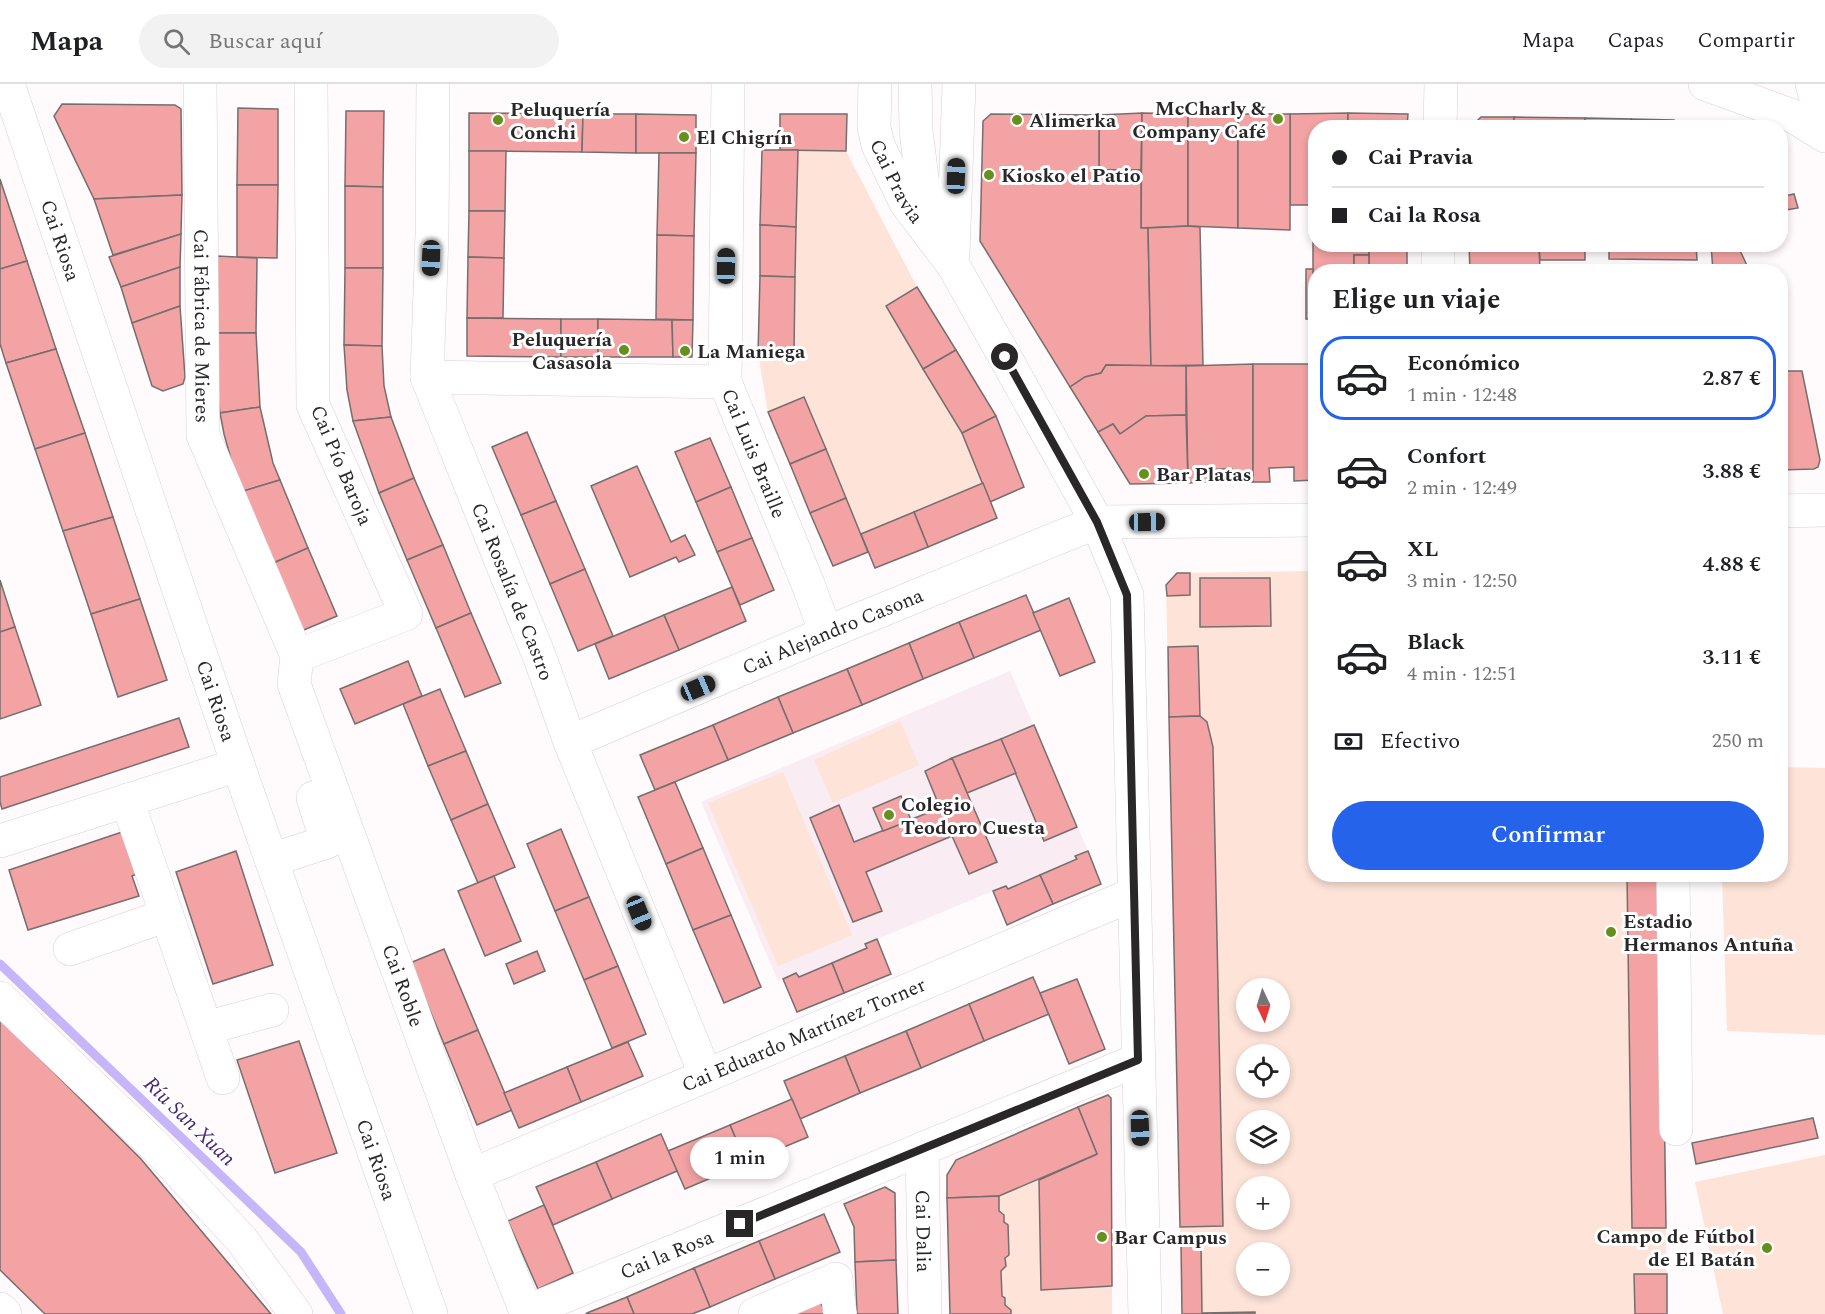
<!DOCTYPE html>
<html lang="es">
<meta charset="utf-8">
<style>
body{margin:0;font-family:Spectral,serif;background:#f2f2f2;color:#202124;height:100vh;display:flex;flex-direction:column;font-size:22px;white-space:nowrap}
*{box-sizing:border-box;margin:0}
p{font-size:20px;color:#757577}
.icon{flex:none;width:33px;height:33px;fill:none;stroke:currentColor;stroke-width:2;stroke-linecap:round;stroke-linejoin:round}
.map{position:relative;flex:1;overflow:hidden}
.details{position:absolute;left:1308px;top:180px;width:480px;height:618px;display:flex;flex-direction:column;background:#fff;border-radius:24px;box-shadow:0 3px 9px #0003}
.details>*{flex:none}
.top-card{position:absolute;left:1308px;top:36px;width:480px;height:132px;border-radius:24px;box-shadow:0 3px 9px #0003;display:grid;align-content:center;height:132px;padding:0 24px;background:#fff}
.needle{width:39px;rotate:176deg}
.controls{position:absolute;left:1236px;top:894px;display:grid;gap:12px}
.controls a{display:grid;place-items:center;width:54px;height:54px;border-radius:50%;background:#fff;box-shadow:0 3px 9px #0003;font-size:30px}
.end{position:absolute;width:27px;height:27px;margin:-14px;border:8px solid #2a2728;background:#fff;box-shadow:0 0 0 3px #fff}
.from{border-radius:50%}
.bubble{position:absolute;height:42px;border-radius:21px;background:#fff;box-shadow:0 3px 9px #0003;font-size:20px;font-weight:600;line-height:42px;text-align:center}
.car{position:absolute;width:18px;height:36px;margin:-18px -9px;border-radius:8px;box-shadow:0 0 4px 2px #0007;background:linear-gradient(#222 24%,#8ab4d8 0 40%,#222 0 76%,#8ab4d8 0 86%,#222 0)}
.top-card b{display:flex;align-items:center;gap:21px;height:57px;font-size:22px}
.top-card b+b{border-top:2px solid #e0e0e0}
.top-card i{width:15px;height:15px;background:#202124}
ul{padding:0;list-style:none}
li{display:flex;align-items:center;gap:18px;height:84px;margin:0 12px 9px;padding:0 12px;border:3px solid transparent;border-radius:24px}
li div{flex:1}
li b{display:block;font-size:22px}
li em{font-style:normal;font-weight:600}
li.active{border-color:#2563eb}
li>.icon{width:54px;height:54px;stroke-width:1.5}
h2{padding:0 24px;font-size:27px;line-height:72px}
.pay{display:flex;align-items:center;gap:15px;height:66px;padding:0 24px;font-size:22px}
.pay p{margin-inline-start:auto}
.primary-button{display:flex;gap:12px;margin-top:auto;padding:12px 24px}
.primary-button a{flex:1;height:69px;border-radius:36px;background:#2563eb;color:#fff;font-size:24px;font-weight:600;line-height:69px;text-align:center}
header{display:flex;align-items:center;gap:36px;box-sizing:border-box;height:84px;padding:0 30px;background:#fff;border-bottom:2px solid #e0e0e0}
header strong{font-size:28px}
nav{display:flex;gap:33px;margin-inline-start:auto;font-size:21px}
.search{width:420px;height:54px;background:#f2f2f2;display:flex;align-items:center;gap:15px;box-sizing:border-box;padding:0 21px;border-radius:33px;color:#757577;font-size:22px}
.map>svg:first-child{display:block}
</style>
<header>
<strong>Mapa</strong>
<div class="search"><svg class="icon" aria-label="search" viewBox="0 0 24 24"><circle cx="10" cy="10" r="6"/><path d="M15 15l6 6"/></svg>Buscar aquí</div>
<nav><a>Mapa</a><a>Capas</a><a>Compartir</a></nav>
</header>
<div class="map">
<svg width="1825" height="1230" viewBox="0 0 1825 1230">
<rect width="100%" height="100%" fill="#fffafc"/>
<path fill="#f9ecf2" d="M1010,587L1088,767L1076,773L1077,775L1008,805L1006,802L993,807L865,860L867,864L832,879L799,893L795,889L778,897L701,718Z"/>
<g fill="#fde3d8" fill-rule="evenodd">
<path d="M798,66L846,67L917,203L886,223L962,349L983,399L861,450L804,313L768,328L758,270H794Z"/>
<path d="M1315,487L1316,790L1661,791L1667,1230H1182L1166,501L1177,489ZM1246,904H1280V938H1246ZM1246,970H1280V1004H1246ZM1246,1036H1280V1070H1246ZM1246,1102H1280V1136H1246ZM1246,1168H1280V1202H1246Z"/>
<path d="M900,637L919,681L833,719L814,676Z"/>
<path d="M1781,683L1825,684V951L1727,947L1722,791L1780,790Z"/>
<path d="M783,688L852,851L778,882L708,719Z"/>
<path d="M1825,1071V1230H1723L1695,1098Z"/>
<path d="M1039,1096L1041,1206L1112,1202V1230H1011L1005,1221V1214L1002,1212L1001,1187L1006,1182L1005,1174L1009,1171L1008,1142L1004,1138V1132L999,1127V1112Z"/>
</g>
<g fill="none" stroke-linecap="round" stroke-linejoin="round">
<path stroke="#c7b5f9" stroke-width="9" d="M0,880L301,1168L341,1230"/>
</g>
<g fill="#f3a3a4" stroke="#766e6e" stroke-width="1.5">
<path d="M62,20L175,21L181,25L182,111L94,115L54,32Z"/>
<path d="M238,24L278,25V101H237Z"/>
<path d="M346,27H384L383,103L345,102Z"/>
<path d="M469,29L583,30L582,68L469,67Z"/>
<path d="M1142,29L1141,86H1099V31Z"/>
<path d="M1142,29L1188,30V142L1141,144Z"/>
<path d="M1348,29V44H1316V66L1312,65V80H1316L1313,121H1290V30Z"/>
<path d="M1348,29L1408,30L1407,44H1348Z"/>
<path d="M583,30H636V69L582,68Z"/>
<path d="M636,30L696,31V69H636Z"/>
<path d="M780,30H847L846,67L780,66Z"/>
<path d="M991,30L1099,31V86H1141V144H1148L1151,282L1106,281L1101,289L1085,293L1070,303L980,157L983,37Z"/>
<path d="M1188,30H1238V144L1188,142Z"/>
<path d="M1238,30H1290V146L1238,144Z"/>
<path d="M1481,33H1514V44H1470Z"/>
<path d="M1514,33L1585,34V44H1514Z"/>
<path d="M1585,34L1631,35L1630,44H1585Z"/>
<path d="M1631,35L1674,36L1673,44H1630Z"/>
<path d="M762,66H798L796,143L760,141Z"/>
<path d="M469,67H506L505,127H469Z"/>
<path d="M659,69H696L694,152L657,151Z"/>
<path d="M0,95L27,177L0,185Z"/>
<path d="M237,101H278L277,174L237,173Z"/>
<path d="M345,102L383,103V184H345Z"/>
<path d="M1794,110L1798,124L1780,127V113Z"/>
<path d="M182,111L181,150L113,171L94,115Z"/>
<path d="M1313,121H1316V160H1369V171H1354V188H1316V197L1313,196Z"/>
<path d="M469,127H505L504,174L468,173Z"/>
<path d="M760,141L796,143L795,193L760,192Z"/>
<path d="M1188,142L1200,143L1203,281L1151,282L1148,144Z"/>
<path d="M181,150L180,183L121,203L109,173Z"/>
<path d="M657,151L694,152L693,236L656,235Z"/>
<rect x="1369" y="160" width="38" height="28"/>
<path d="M1469,160H1539L1540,188H1470Z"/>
<path d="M1539,160H1585V176H1540Z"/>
<path d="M1609,160H1696L1697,176L1609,175Z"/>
<path d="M1711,160H1737L1750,188H1713Z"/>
<rect x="1354" y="171" width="15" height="17"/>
<path d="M217,172L257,174L256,249H216Z"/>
<path d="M468,173L504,174L503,234H467Z"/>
<path d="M27,177L56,265L6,279L0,260V185Z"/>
<path d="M180,183V222L132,239L121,203Z"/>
<path d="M345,184H383L382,262L344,261Z"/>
<path d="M1306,185H1313V196L1316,197V277H1313V235H1306Z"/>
<path d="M760,192L795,193L794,270H758Z"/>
<path d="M917,203L956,266L923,285L886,222Z"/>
<path d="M180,222L185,293L183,300L163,307L152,302L132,239Z"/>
<path d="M467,234L561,235V273L467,272Z"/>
<rect x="561" y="235" width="37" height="38"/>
<path d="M598,235L672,236L673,273H598Z"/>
<path d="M672,236H693L692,273H673Z"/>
<path d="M216,249H256L260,323L220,329L217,306Z"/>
<path d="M344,261L382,262L384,302L391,333L353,337L347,306Z"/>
<path d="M56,265L85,349L35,365L6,279Z"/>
<path d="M956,266L996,332L962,349L923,285Z"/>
<path d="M1253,280V398H1231L1232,385H1223L1207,386V398L1188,399L1186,282Z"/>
<path d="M1253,280H1315V396L1294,397V383L1269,384L1270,398H1253Z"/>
<path d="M1106,281L1186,282V331L1146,332L1120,350L1113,340L1098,348L1070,303L1085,293L1101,289Z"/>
<path d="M1780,287H1802L1820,376L1818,383L1814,385L1780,386Z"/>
<path d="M804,313L826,365L790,380L768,328Z"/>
<path d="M260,323L273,379L280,396L240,408L224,350L220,329Z"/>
<path d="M1186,331L1188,399L1130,400L1098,348L1113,340L1120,350L1146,332Z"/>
<path d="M996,332L1024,403L990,418L962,349Z"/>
<path d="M391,333L414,394L379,409L353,337Z"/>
<path d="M527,348L556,417L521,431L492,363Z"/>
<path d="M85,349L113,433L63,447L35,365Z"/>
<path d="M710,354L731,403L696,418L675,368Z"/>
<path d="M826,365L846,414L810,429L790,380Z"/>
<path d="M637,382L671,458L685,451L695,471L679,478L676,473L630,493L591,402Z"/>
<path d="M414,394L443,461L407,476L379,409Z"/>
<path d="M280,396L308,464L271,480L240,408Z"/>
<path d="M983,399L997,434L928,463L914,428Z"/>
<path d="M731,403L752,454L717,468L696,418Z"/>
<path d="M846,414L868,468L833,482L810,429Z"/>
<path d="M556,417L585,485L550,500L521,431Z"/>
<path d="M914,428L928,463L875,484L861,450Z"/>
<path d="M113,433L140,515L91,530L63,447Z"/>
<path d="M752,454L774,506L740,521L717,468Z"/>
<path d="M443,461L471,529L436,544L407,476Z"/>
<path d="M308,464L337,532L299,548L271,480Z"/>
<path d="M585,485L613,552L578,567L550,500Z"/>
<path d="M1177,489H1190V511L1167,512L1166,501Z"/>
<path d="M1200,494H1270L1271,542L1200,543Z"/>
<path d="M0,496L15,543L0,548Z"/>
<path d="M732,503L746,537L679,566L664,531Z"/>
<path d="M1026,511L1041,546L974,574L959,538Z"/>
<path d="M1069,514L1095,578L1060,592L1033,529Z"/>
<path d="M140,515L167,596L118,613L91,530Z"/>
<path d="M471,529L501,599L465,613L436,544Z"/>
<path d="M664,531L679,566L609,595L595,560Z"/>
<path d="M959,538L974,574L923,595L909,559Z"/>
<path d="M15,543L41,621L0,635V548Z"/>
<path d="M909,559L923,595L862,621L847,585Z"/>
<path d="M1198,562L1200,632L1169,633L1168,563Z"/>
<path d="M408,577L422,612L355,640L340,605Z"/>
<path d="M847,585L862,621L793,649L778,613Z"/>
<path d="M440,605L466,667L428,682L403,620Z"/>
<path d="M778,613L793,649L728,676L713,641Z"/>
<path d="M1200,632L1207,638L1213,663L1223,1142L1180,1143L1169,633Z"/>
<path d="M179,634L189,663L2,725L0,718V693Z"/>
<path d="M713,641L728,676L655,706L640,671Z"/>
<path d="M1034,641L1077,743L1044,757L1001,655Z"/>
<path d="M1001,655L1016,689L967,709L952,674Z"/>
<path d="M466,667L488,720L451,736L428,682Z"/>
<path d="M952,674L997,778L969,790L952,752L866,788L882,827L853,838L810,734L839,721L854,758L940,724L925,687Z"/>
<path d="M675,698L703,764L666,780L638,713Z"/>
<path d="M901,712L911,736L883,747L873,724Z"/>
<path d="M488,720L515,783L478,799L451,736Z"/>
<path d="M561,745L589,813L555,827L527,760Z"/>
<path d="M128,746L139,789L132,792L139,812L28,846L9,786Z"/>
<path d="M703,764L731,831L693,846L666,780Z"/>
<path d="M236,767L273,881L213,900L176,788Z"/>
<path d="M1088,767L1101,800L1053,820L1040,791L1077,775L1075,772Z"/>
<path d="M1627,790H1661L1666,1144H1632Z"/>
<path d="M1040,791L1053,820L1007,841L993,807L1006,802L1008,805Z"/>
<path d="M494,792L521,857L485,872L458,807Z"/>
<path d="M589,813L618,882L584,896L555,827Z"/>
<path d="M731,831L761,903L724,919L693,846Z"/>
<path d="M877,855L891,890L844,909L832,879L867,864L865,860Z"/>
<path d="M444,865L478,946L444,960L410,879Z"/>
<path d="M537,867L545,887L514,900L506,880Z"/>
<path d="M832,879L844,909L797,928L783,895L796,889L799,893Z"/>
<path d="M618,882L646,950L612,964L584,896Z"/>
<path d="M1033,893L1049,930L984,957L969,920Z"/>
<path d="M1077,895L1105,965L1069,980L1040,909Z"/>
<path d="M969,920L984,957L921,984L906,947Z"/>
<path d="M0,935L141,1075L271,1230H45L0,1186Z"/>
<path d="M478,946L512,1026L477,1041L444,960Z"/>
<path d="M906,947L921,984L860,1009L845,972Z"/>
<path d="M299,957L337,1069L275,1089L237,976Z"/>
<path d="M628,958L643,992L581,1018L567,983Z"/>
<path d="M845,972L860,1009L800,1035L784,997Z"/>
<path d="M567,983L581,1018L519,1044L504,1009Z"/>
<path d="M1108,1011L1111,1014L1112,1202L1041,1206L1039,1096L1097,1070L1078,1023Z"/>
<path d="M792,1015L808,1053L746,1079L730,1041Z"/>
<path d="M1078,1023L1097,1070L999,1112L947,1114V1091L956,1076Z"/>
<path d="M1813,1034L1818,1054L1696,1080L1692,1059Z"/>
<path d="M730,1041L746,1079L685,1105L668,1067Z"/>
<path d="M661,1050L677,1087L612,1115L596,1078Z"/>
<path d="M596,1078L612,1115L553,1141L536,1103Z"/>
<path d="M885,1103L895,1109L896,1176L855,1178L854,1143L844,1120Z"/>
<path d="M999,1112V1127L1004,1131V1138L1008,1141L1009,1171L1005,1174L1006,1182L1001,1187L1002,1212L1005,1214V1221L1011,1226V1230H950L947,1114Z"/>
<path d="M544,1121L573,1189L538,1205L508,1137Z"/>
<path d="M824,1130L840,1168L775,1195L759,1157Z"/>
<path d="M759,1157L775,1195L710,1223L694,1184Z"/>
<path d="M1181,1159H1201L1202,1229L1255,1228V1230H1182Z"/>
<path d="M896,1176L898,1230H857L855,1178Z"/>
<path d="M694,1184L710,1223L692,1230H634L627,1213Z"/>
<path d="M1634,1190H1667V1230H1635Z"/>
<path d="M627,1213L634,1230H586L587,1229Z"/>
<path d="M819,1215L826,1230H784Z"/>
</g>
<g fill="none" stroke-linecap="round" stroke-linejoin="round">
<g stroke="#d9d1d4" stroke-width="34">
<g id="minor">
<path id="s1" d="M8,0L238,681L431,1230"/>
<path id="s2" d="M200,0L203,351L297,572L294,600L472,1091L527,1230"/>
<path id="s3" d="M433,0L432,151L427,293L540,574L570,658L706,992"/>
<path id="s4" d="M728,0L725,298L808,500L826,549"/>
<path id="s5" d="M875,0L874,43L878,61L906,119L953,181L1005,273L1097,438L1127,511L1145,1230"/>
<path d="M915,0L916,47L924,109L938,143"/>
<path d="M1705,0L1793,32L1825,52"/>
<path d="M1812,0L1825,47"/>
<path d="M1440,44L1441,0"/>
<path d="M953,170L959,0"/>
<path d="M1438,188V160"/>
<path d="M427,293L725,298"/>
<path d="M1780,427L1824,426"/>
<path d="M297,572L406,530L313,321L311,0"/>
<path id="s6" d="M570,658L826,549L1097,438L1316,436"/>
<path d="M127,716L223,994"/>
<path d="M0,757L238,681"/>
<path d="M271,776L327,758L313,714"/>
<path d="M1673,790L1676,1045"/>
<path d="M70,865L167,831"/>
<path d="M0,914L157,1064L241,1155L296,1230"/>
<path d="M206,944L272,926"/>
<path id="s7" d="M922,1065L925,1230"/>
<path id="s8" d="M472,1091L1134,810"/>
<path d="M0,1225L5,1230"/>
<path id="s9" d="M526,1228L1138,976"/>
<path d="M755,1230L836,1195L840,1230"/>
</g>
</g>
<use href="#minor" stroke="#fff" stroke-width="33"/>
</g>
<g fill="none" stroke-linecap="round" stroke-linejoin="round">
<path stroke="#2a2728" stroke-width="8" d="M740,1140L1138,976L1127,511L1097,438L1005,273"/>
</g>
<g fill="#678f1d" stroke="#fff" stroke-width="2">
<circle cx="1278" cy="35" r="6"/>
<circle cx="498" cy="36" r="6"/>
<circle cx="1017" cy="36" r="6"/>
<circle cx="684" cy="53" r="6"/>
<circle cx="989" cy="91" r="6"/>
<circle cx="624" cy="266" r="6"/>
<circle cx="685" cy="267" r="6"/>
<circle cx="1144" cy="390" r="6"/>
<circle cx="889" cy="731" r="6"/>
<circle cx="1611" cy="848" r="6"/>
<circle cx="1102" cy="1153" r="6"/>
<circle cx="1767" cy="1164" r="6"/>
</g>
<g text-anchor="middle" stroke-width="6" stroke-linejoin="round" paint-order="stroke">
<g font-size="20" font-weight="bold" fill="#2a2728" stroke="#fff" text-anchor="start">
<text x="1266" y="31" text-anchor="end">McCharly &amp;<tspan x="1266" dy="23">Company Café</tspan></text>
<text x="510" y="32">Peluquería<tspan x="510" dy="23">Conchi</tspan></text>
<text x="1029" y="43">Alimerka</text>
<text x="696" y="60">El Chigrín</text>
<text x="1001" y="98">Kiosko el Patio</text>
<text x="612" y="262" text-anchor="end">Peluquería<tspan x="612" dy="23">Casasola</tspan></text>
<text x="697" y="274">La Maniega</text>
<text x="1156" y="397">Bar Platas</text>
<text x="901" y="727">Colegio<tspan x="901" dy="23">Teodoro Cuesta</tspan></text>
<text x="1623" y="844">Estadio<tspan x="1623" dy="23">Hermanos Antuña</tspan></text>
<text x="1755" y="1159" text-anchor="end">Campo de Fútbol<tspan x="1755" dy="23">de El Batán</tspan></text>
<text x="1114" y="1160">Bar Campus</text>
</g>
<g font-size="20" fill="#2a2728" stroke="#fff">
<text dy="7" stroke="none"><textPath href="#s5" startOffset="102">Cai Pravia</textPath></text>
<text dy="7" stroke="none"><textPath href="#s1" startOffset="165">Cai Riosa</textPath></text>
<text dy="7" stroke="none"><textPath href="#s2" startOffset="242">Cai Fábrica de Mieres</textPath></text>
<text dy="7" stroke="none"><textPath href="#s4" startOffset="375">Cai Luis Braille</textPath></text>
<text transform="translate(342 381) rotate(67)" y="7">Cai Pío Baroja</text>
<text dy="7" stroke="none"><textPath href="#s3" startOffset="524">Cai Rosalía de Castro</textPath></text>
<text dy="7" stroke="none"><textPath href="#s6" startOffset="285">Cai Alejandro Casona</textPath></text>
<text dy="7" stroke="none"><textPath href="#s1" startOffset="651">Cai Riosa</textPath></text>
<text dy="7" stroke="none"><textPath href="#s2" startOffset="940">Cai Roble</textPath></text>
<text dy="7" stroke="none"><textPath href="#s8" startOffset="360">Cai Eduardo Martínez Torner</textPath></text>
<text dy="7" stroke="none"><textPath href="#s1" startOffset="1137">Cai Riosa</textPath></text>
<text dy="7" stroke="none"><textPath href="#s7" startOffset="82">Cai Dalia</textPath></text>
<text dy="7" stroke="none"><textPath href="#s9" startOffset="152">Cai la Rosa</textPath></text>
</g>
<g font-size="21" font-style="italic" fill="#442975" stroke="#fff">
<text transform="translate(190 1037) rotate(44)" y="7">Ríu San Xuan</text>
</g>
</g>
</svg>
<div class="controls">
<a><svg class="needle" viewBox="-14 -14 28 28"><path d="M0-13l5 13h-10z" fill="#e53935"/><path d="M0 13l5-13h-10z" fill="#757577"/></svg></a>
<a><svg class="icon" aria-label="locate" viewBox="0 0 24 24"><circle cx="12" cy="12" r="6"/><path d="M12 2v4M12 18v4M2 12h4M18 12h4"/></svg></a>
<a><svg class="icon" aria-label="layers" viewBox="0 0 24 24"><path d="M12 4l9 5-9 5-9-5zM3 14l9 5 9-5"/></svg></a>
<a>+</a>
<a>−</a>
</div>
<i class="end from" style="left:1005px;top:273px"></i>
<i class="end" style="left:740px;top:1140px"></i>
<div class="bubble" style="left:690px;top:1053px;width:99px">1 min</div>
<i class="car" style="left:956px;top:92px;rotate:2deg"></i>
<i class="car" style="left:431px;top:174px;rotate:182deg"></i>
<i class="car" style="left:726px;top:182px;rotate:1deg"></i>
<i class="car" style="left:1147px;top:438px;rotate:89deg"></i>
<i class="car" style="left:698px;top:604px;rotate:67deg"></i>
<i class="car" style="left:639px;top:829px;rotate:158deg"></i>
<i class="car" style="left:1140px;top:1044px;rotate:178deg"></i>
<div class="top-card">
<b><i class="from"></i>Cai Pravia</b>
<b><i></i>Cai la Rosa</b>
</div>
<section class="details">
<h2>Elige un viaje</h2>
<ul>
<li class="active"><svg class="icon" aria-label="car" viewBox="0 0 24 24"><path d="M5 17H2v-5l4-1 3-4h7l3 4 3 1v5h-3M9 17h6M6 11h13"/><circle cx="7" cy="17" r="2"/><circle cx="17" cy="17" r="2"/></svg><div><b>Económico</b><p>1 min · 12:48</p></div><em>2.87 €</em></li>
<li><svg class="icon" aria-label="car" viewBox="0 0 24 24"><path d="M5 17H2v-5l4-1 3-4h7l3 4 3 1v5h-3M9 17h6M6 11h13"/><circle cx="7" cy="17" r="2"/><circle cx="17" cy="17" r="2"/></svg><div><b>Confort</b><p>2 min · 12:49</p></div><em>3.88 €</em></li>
<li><svg class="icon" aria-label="car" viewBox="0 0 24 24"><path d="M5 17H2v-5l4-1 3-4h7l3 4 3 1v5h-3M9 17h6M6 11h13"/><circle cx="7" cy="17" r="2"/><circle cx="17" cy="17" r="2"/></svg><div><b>XL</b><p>3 min · 12:50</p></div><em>4.88 €</em></li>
<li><svg class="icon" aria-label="car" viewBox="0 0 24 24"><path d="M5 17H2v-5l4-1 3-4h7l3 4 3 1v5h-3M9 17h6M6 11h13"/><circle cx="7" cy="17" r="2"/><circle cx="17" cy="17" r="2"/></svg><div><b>Black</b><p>4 min · 12:51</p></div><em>3.11 €</em></li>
</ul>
<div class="pay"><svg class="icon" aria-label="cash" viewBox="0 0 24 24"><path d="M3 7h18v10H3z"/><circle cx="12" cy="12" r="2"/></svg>Efectivo<p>250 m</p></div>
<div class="primary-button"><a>Confirmar</a></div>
</section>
</div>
